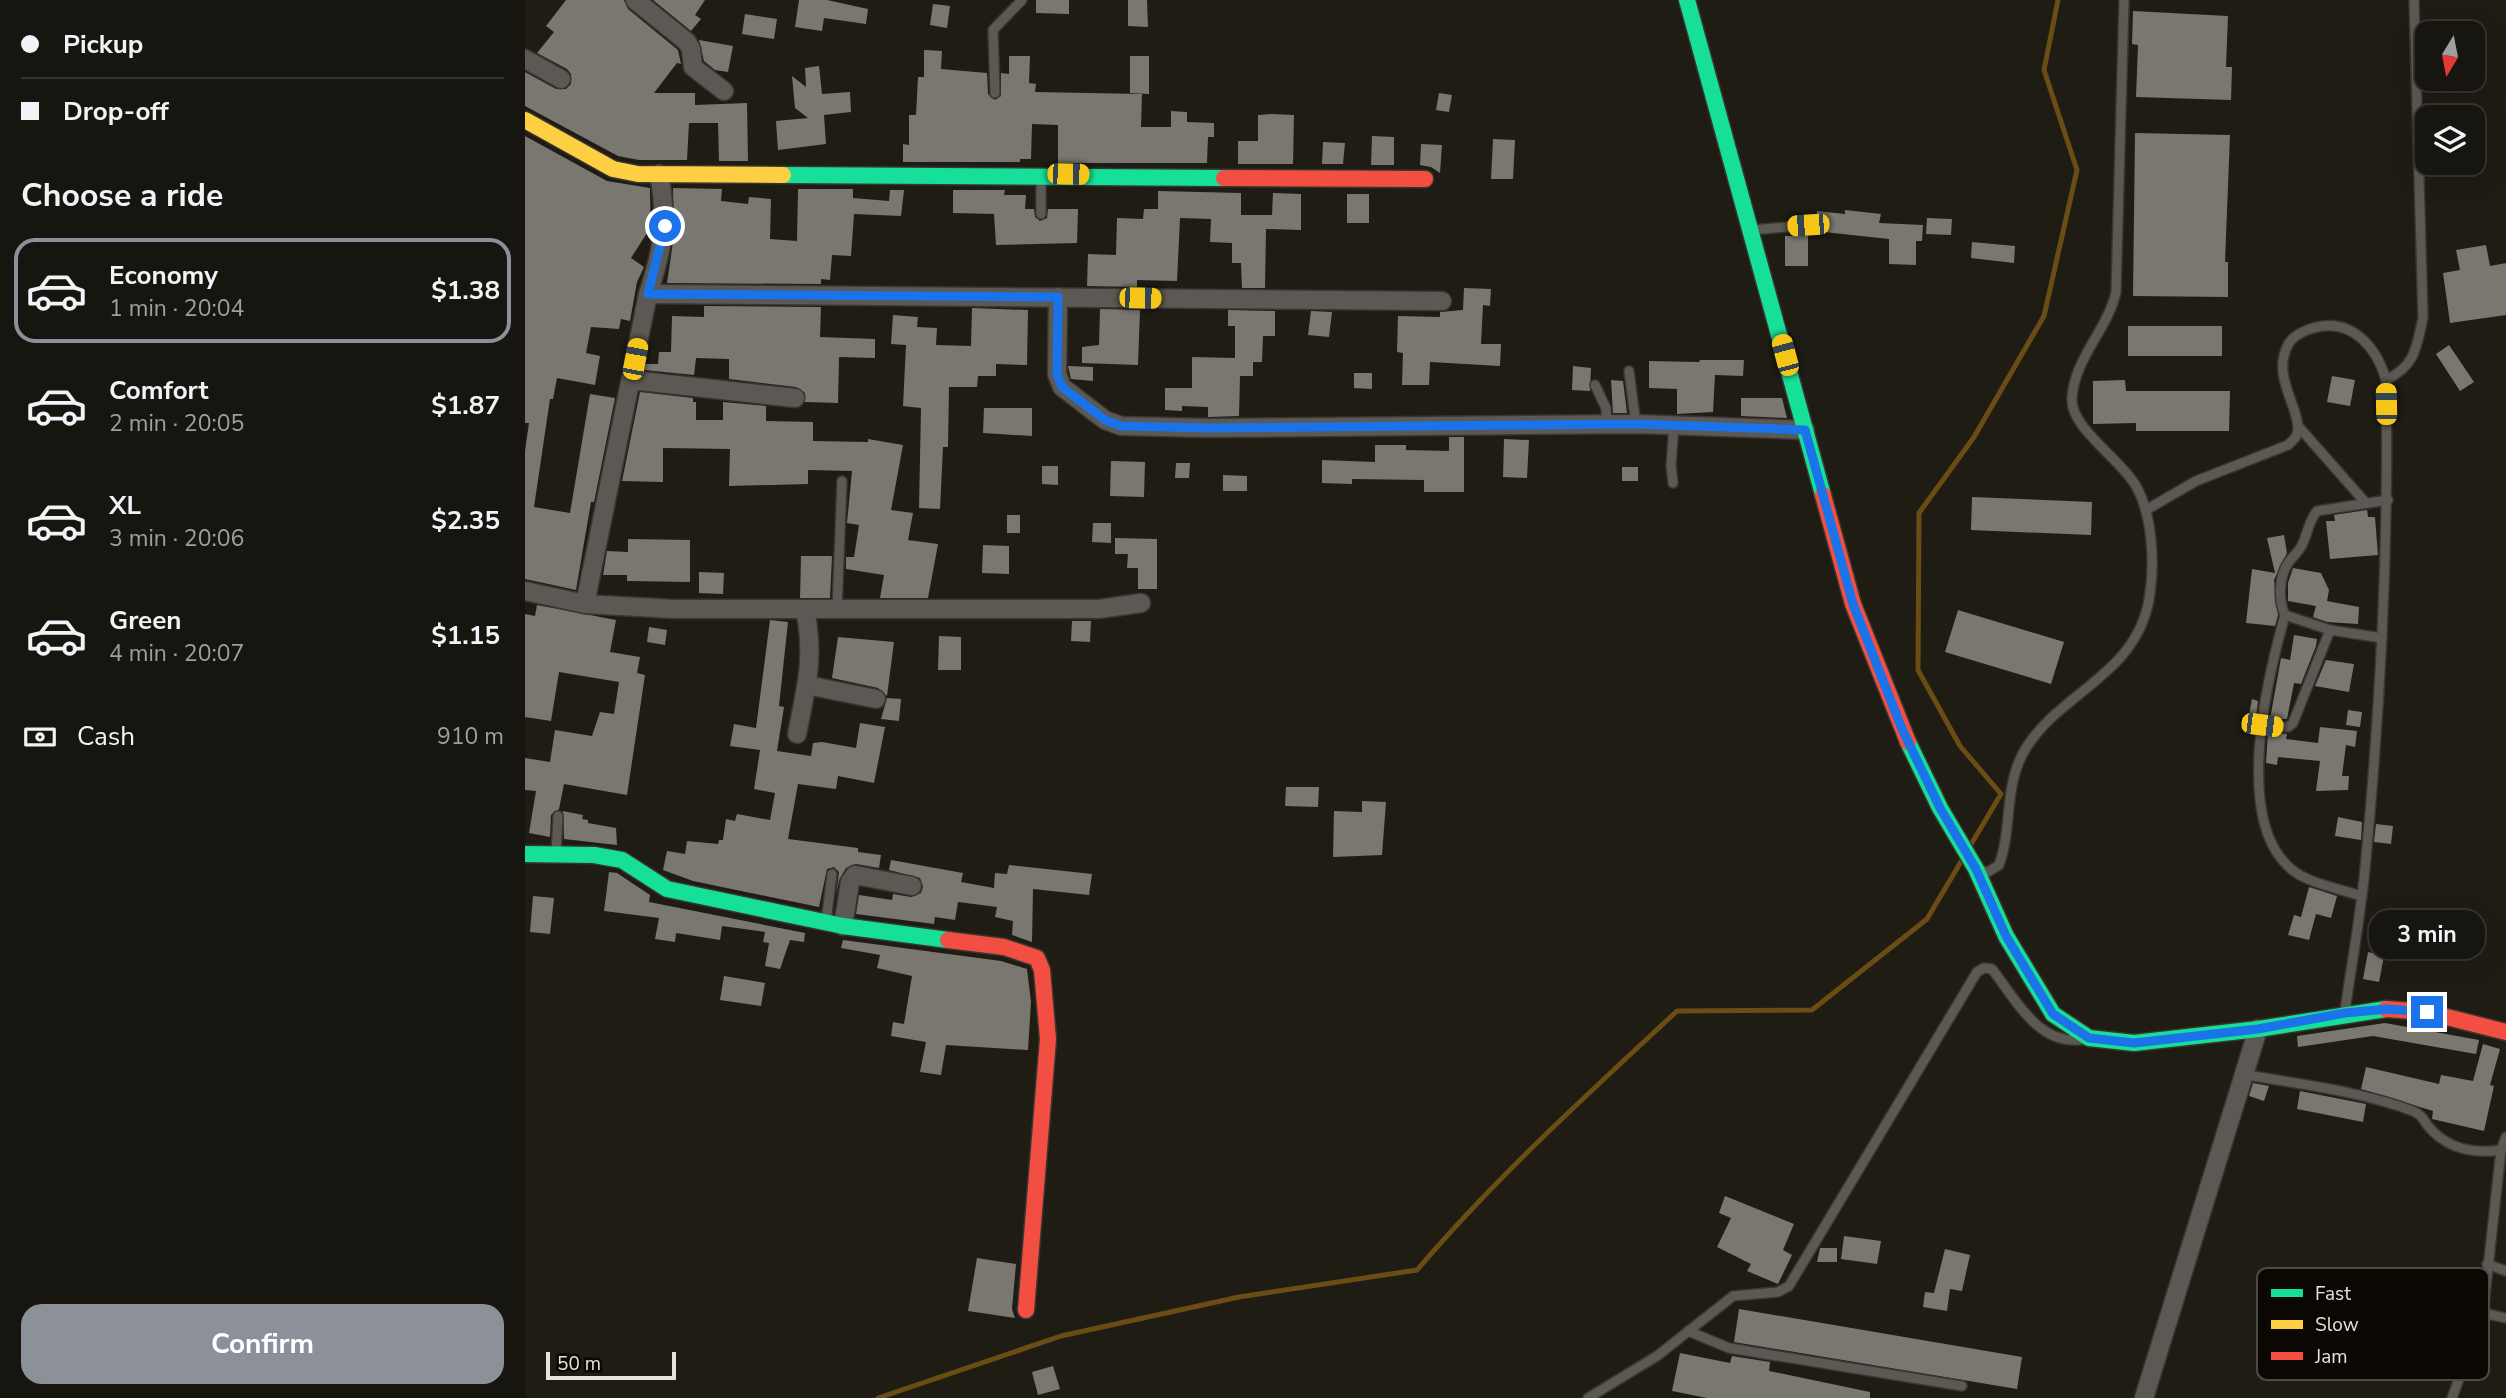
<!DOCTYPE html>
<meta charset="utf-8">
<style>
body{margin:0;font-family:"Nunito Sans",sans-serif;background:#24221d;color:#f1f3f6;height:100vh;display:flex;flex-direction:column;font-size:26px;white-space:nowrap}
*{box-sizing:border-box;margin:0}
p{font-size:23px;color:#9e9f9e}
.icon{flex:none;width:38px;height:38px;fill:none;stroke:currentColor;stroke-width:2;stroke-linecap:round;stroke-linejoin:round}
.map{position:relative;flex:1;overflow:hidden}
.panel{display:flex;flex-direction:column;background:#17150f;width:525px}
.panel>*{flex:none}
.hud{display:grid;align-content:center;height:154px;padding:0 21px;background:#17150f}
.needle{width:46px;rotate:190deg}
.tools{position:absolute;left:1890px;top:21px;display:grid;gap:14px}
.tools a{display:grid;place-items:center;width:70px;height:70px;border-radius:14px;background:#17150f;box-shadow:0 7px 28px #0002,0 0 0 2px #36342f;font-size:35px}
.scale{position:absolute;left:21px;bottom:18px;width:130px;box-sizing:border-box;padding-left:7px;border:4px solid #e8e3db;border-top:0;font-size:19px;line-height:24px;white-space:nowrap;color:#e8e3db;-webkit-text-stroke:5px #0b0804;paint-order:stroke}
.end{position:absolute;width:32px;height:32px;margin:-16px;border:9px solid #1a73e8;background:#fff;box-shadow:0 0 0 4px #fff}
.from{border-radius:50%}
.bubble{position:absolute;height:49px;border-radius:21px;background:#17150f;box-shadow:0 7px 28px #0002,0 0 0 2px #36342f;font-size:23px;font-weight:700;line-height:49px;text-align:center}
.car{position:absolute;width:21px;height:42px;margin:-21px -10px;border-radius:9px;box-shadow:0 0 5px 2px #0007;background:linear-gradient(#f5c518 24%,#345 0 40%,#f5c518 0 76%,#345 0 86%,#f5c518 0)}
.hud b{display:flex;align-items:center;gap:24px;height:66px;font-size:26px}
.hud b+b{border-top:2px solid #36342f}
.hud i{width:18px;height:18px;background:#f1f3f6}
ul{padding:0;list-style:none}
li{display:flex;align-items:center;gap:21px;height:105px;margin:0 14px 10px;padding:0 7px;border:4px solid transparent;border-radius:21px}
li div{flex:1}
li b{display:block;font-size:26px}
li em{font-style:normal;font-weight:700}
li.selected{border-color:#8c9099}
li>.icon{width:63px;height:63px;stroke-width:1.5}
h2{padding:0 21px;font-size:32px;line-height:84px}
.pay{display:flex;align-items:center;gap:18px;height:77px;padding:0 21px;font-size:26px}
.pay p{margin-inline-start:auto}
.cta{display:flex;gap:14px;margin-top:auto;padding:14px 21px}
.cta a{flex:1;height:80px;border-radius:21px;background:#8c9099;color:#fff;font-size:28px;font-weight:700;line-height:80px;text-align:center}
main{display:flex;flex:1;min-height:0}
.map>svg:first-child{display:block}
</style>
<main>
<section class="panel">
<div class="hud">
<b><i class="from"></i>Pickup</b>
<b><i></i>Drop-off</b>
</div>
<h2>Choose a ride</h2>
<ul>
<li class="selected"><svg class="icon" aria-label="car" viewBox="0 0 24 24"><path d="M5 17H2v-5l4-1 3-4h7l3 4 3 1v5h-3M9 17h6M6 11h13"/><circle cx="7" cy="17" r="2"/><circle cx="17" cy="17" r="2"/></svg><div><b>Economy</b><p>1 min · 20:04</p></div><em>$1.38</em></li>
<li><svg class="icon" aria-label="car" viewBox="0 0 24 24"><path d="M5 17H2v-5l4-1 3-4h7l3 4 3 1v5h-3M9 17h6M6 11h13"/><circle cx="7" cy="17" r="2"/><circle cx="17" cy="17" r="2"/></svg><div><b>Comfort</b><p>2 min · 20:05</p></div><em>$1.87</em></li>
<li><svg class="icon" aria-label="car" viewBox="0 0 24 24"><path d="M5 17H2v-5l4-1 3-4h7l3 4 3 1v5h-3M9 17h6M6 11h13"/><circle cx="7" cy="17" r="2"/><circle cx="17" cy="17" r="2"/></svg><div><b>XL</b><p>3 min · 20:06</p></div><em>$2.35</em></li>
<li><svg class="icon" aria-label="car" viewBox="0 0 24 24"><path d="M5 17H2v-5l4-1 3-4h7l3 4 3 1v5h-3M9 17h6M6 11h13"/><circle cx="7" cy="17" r="2"/><circle cx="17" cy="17" r="2"/></svg><div><b>Green</b><p>4 min · 20:07</p></div><em>$1.15</em></li>
</ul>
<div class="pay"><svg class="icon" aria-label="cash" viewBox="0 0 24 24"><path d="M3 7h18v10H3z"/><circle cx="12" cy="12" r="2"/></svg>Cash<p>910 m</p></div>
<div class="cta"><a>Confirm</a></div>
</section>
<div class="map">
<svg width="1981" height="1398" viewBox="0 0 1981 1398">
<rect width="100%" height="100%" fill="#1f1c14"/>
<g fill="none" stroke-linecap="round" stroke-linejoin="round">
<g stroke="#6a4c14" stroke-width="5">
<path d="M1445,846L1476,794L1435,746L1393,670L1394,513L1449,437L1519,316L1552,170L1519,70L1533,0"/>
<path d="M353,1398L536,1336L714,1297L892,1270C972,1176 1062,1095 1152,1011L1287,1010L1402,919L1437,860"/>
</g>
</g>
<g fill="#7a7770">
<path d="M41,0H99L103,9L153,50L156,64L152,63L129,93H170V105L222,103L223,161H194L193,123H164L162,160H114L93,156L0,106V72L31,89H41L46,84V74L42,69L12,53L29,32L21,26Z"/>
<path d="M128,0H180L170,15L176,19L166,31Z"/>
<path d="M274,0H302L343,9L341,24L299,18L297,31L270,27Z"/>
<path d="M511,0H544V14L511,13Z"/>
<path d="M603,0H622L623,27L603,26Z"/>
<path d="M408,4L425,6L422,28L405,25Z"/>
<path d="M1608,11L1703,16L1701,67H1707L1706,100L1611,97L1613,45L1607,44Z"/>
<path d="M220,14L252,19L249,39L217,34Z"/>
<path d="M174,40L208,46L203,72L190,70L179,61Z"/>
<path d="M399,50L417,51L416,69L462,73L463,94L470,100L476,96V73L484,74V56H505L504,83L511,84L510,92L617,94L616,127H646V111L662,112V122L689,123V137H683L682,163H533V125L507,124L506,159H495V162H378V144L384,145V115H391L393,77H399Z"/>
<path d="M605,56H624V94L605,93Z"/>
<path d="M294,66L297,94L325,92L326,112L299,115L301,144L253,150L251,121L283,118L270,108L267,76L281,87L280,68Z"/>
<path d="M914,93L927,95L924,112L911,110Z"/>
<path d="M746,114L769,115L768,164H713V141H733V115Z"/>
<path d="M1610,133L1705,135L1700,262H1703V297L1608,296Z"/>
<path d="M0,136L82,181L125,188V192L126,236L122,233L106,258L119,267L112,282L105,321L96,319L94,329L66,327L61,353L75,356L70,385L32,378L28,399H25L9,507L45,513L65,394L90,398L69,502H66L51,590L0,579V451L4,423H0Z"/>
<path d="M847,136L869,137V165H846Z"/>
<path d="M968,139L990,140L988,179H966Z"/>
<path d="M798,142L820,143L818,164H797Z"/>
<path d="M896,144L917,145L915,173L906,167L895,165Z"/>
<path d="M148,188L197,189L196,201L223,204L224,197L246,199L245,239L272,241L273,189H328V198L364,201L365,190H379L376,216L329,214L326,256L307,255L305,280L296,279V284L142,283L149,235Z"/>
<path d="M428,190H480L479,195H501L500,209H509L510,217L515,221L522,218L523,209H553L552,243L471,245L469,214L428,213Z"/>
<path d="M633,191L716,193V215H747L748,193L776,194V230L741,229L740,288H717L716,263H707V243L685,242L686,219L655,218L652,281L612,280V287L562,286L563,254L591,255L592,218L618,219L619,209H633Z"/>
<rect x="822" y="194" width="22" height="29"/>
<path d="M1320,210L1356,214L1354,223L1398,225L1397,241H1391V265L1364,264V239L1290,231L1292,211L1320,214Z"/>
<path d="M1402,218L1427,219L1426,235L1401,234Z"/>
<rect x="1260" y="236" width="23" height="30"/>
<path d="M1447,242L1490,246L1489,263L1446,258Z"/>
<path d="M1961,245L1965,266L1981,263V315L1925,323L1918,273L1935,270L1931,250Z"/>
<path d="M939,288L966,289L965,306L958,305L956,344H976L975,366L905,362L904,385H877L878,353L872,352L873,316L915,317V312L938,310Z"/>
<path d="M179,306L296,307L295,337L350,339V358L314,357L313,403L280,402V393L271,387L204,379V359L171,358L169,375L119,370L120,364H133L134,352H146L147,316L179,317Z"/>
<path d="M447,308L503,310L502,365L471,364V376H453L452,387H424L423,447H418L415,509L394,508L396,408L378,406L381,345L366,344L368,315L393,317L392,327L412,328L411,345L446,346Z"/>
<path d="M575,309L615,310L613,365L557,363V347L574,345Z"/>
<path d="M703,310L750,311V336H738L737,362H728V376H715L714,416L683,417V407L657,406V411L640,410V388H667V357L710,358V326H703Z"/>
<path d="M786,311L807,312L804,337L783,335Z"/>
<rect x="1603" y="326" width="94" height="30"/>
<path d="M1924,345L1949,382L1935,391L1911,354Z"/>
<path d="M1175,360H1219L1218,376L1190,375L1188,412L1152,414V389L1124,388V361L1174,362Z"/>
<path d="M543,366L568,367V381L546,379Z"/>
<path d="M1048,366L1066,368L1065,391L1047,390Z"/>
<path d="M829,373H847V389L829,388Z"/>
<path d="M1807,376L1830,380L1825,406L1802,402Z"/>
<path d="M1086,380L1098,381L1102,413H1088Z"/>
<path d="M1600,380L1601,391H1705L1704,431H1611V423L1568,424V381Z"/>
<path d="M115,392L168,398V402H171V420H198V402L241,406V421L288,422V441L343,442V439L378,445L366,510L388,513L383,540L413,544L403,598H355L359,575L321,569V557H329L334,525L322,523L327,471L283,470V484L204,486L205,449L138,448V482L97,481Z"/>
<path d="M1216,398H1257L1262,418L1216,416Z"/>
<path d="M459,408H507V436L458,433Z"/>
<path d="M924,437H939V492H899V480L827,479V484L797,483V460L850,462V445H881V450L924,451Z"/>
<path d="M979,439L1004,440L1002,478L978,477Z"/>
<path d="M586,461L620,462L619,497L585,496Z"/>
<path d="M651,463H665L664,478H650Z"/>
<path d="M517,466H533V485L517,484Z"/>
<rect x="1097" y="467" width="16" height="14"/>
<path d="M698,475L722,476V491H698Z"/>
<path d="M1447,497L1567,502L1566,535L1446,530Z"/>
<path d="M1842,510L1843,517H1850L1853,555L1805,559L1801,521H1810L1809,515Z"/>
<rect x="482" y="515" width="13" height="18"/>
<path d="M568,523H586V543L567,542Z"/>
<path d="M1759,535L1762,553L1749,580L1753,615L1750,626L1721,623L1727,569L1750,573L1742,538Z"/>
<path d="M590,538L632,539V589H613V568H602L603,554H590Z"/>
<path d="M103,539L165,540V582L102,581V575H78L82,551L103,552Z"/>
<path d="M458,545L484,546V574L457,573Z"/>
<path d="M276,556H307L305,598H275Z"/>
<path d="M1768,568L1796,573L1804,590L1802,601L1834,607L1833,624L1802,622L1788,617L1791,606L1763,601V583Z"/>
<path d="M174,572L199,573L198,594L174,593Z"/>
<path d="M12,605L91,620L85,652L115,657L112,673L120,675L102,795L39,784L34,809L26,815L25,837L4,833L11,791L0,790V758L25,762L30,730L67,736L75,712L89,714L94,682L34,672L26,721L0,717V614L10,616Z"/>
<path d="M1433,610L1539,642L1526,684L1420,652Z"/>
<path d="M245,620L263,622L254,706L259,707L252,751L286,756L288,743L297,742L331,748L335,723L360,727L349,783L313,776L311,789L273,784L263,839L333,848V852L356,855L354,868L331,864L321,868L314,880L311,896L314,872L309,867L302,869L294,907L168,881L138,870L142,851L160,854L162,841L193,844L194,840H198L201,819L210,821L212,814L245,820L250,793L229,789L235,750L205,746L209,724L231,728Z"/>
<path d="M547,621H566L565,642L546,641Z"/>
<path d="M124,627L142,630L140,645L122,642Z"/>
<path d="M1769,635L1792,639L1791,646L1776,684L1769,683L1762,719H1745L1756,658L1765,660Z"/>
<path d="M414,636L436,637V670H413Z"/>
<path d="M313,637L369,642L362,696L353,688L307,678Z"/>
<path d="M1801,660L1829,664L1824,692L1790,686Z"/>
<path d="M362,698L376,699L374,721L356,719Z"/>
<path d="M1727,699L1733,701L1729,733L1721,731Z"/>
<path d="M1823,710L1837,712L1835,727L1821,725Z"/>
<path d="M1795,727L1832,731L1830,747L1821,745L1817,776H1824L1823,790L1791,791L1795,761L1753,757L1752,765L1741,763L1743,732L1762,734L1761,739L1793,743Z"/>
<path d="M761,787H794L793,807L760,806Z"/>
<path d="M837,801L861,802L857,855L808,857L809,811L837,812Z"/>
<path d="M38,811L58,815L57,819L63,820V823L91,828L92,845L39,839Z"/>
<path d="M1813,817L1837,822L1836,840L1810,836Z"/>
<path d="M1851,824L1868,826L1866,844L1849,842Z"/>
<path d="M366,860L438,873L436,882L469,888L470,873L482,874L484,865L567,874L564,895L508,889L507,942L487,935L488,921L470,917L472,907L433,902L430,920L410,917L409,924L331,914L334,895L367,900L368,894L386,897L396,893L398,887L395,878L364,870Z"/>
<path d="M84,872L92,873L125,895L124,902L280,933L279,942L265,940L255,969L240,966L244,943L238,942L240,932L197,926L195,940L151,933L150,942L130,939L134,918L79,911Z"/>
<path d="M1784,887L1812,896L1806,918L1791,914L1784,940L1763,935L1769,915L1776,917Z"/>
<path d="M8,896L29,898L25,934L5,932Z"/>
<path d="M318,940L476,961L502,969L506,1002L503,1050L421,1045L416,1075L395,1072L401,1042L366,1036L368,1022L379,1024L387,976L352,968L355,955L316,948Z"/>
<path d="M1843,952L1859,956L1854,982L1838,979Z"/>
<path d="M199,976L240,983L236,1006L195,1000Z"/>
<path d="M1860,1023L1954,1040L1951,1054L1848,1036L1773,1047L1772,1036Z"/>
<path d="M1958,1044L1975,1049L1965,1085L1969,1086L1959,1131L1907,1119L1908,1111L1836,1089L1841,1067L1914,1084L1916,1075L1948,1081Z"/>
<path d="M1728,1083L1744,1086L1739,1101L1724,1096Z"/>
<path d="M1775,1091L1841,1104L1838,1122L1772,1109Z"/>
<path d="M1200,1196L1269,1224L1258,1250L1267,1255L1253,1284L1222,1271L1226,1264L1192,1247L1206,1218L1194,1213Z"/>
<path d="M1319,1236L1356,1241L1352,1264L1316,1259Z"/>
<path d="M1295,1248H1312V1262H1292Z"/>
<path d="M1420,1249L1445,1255L1437,1291L1425,1289L1422,1311L1398,1307L1400,1292L1409,1293Z"/>
<path d="M452,1258L491,1264L487,1309L490,1318L443,1311Z"/>
<path d="M1214,1309L1497,1357L1492,1389L1209,1342Z"/>
<path d="M1155,1353L1205,1363L1207,1356L1245,1362L1244,1371L1345,1392V1398H1182L1147,1391Z"/>
<path d="M528,1366L535,1389L513,1395L507,1372Z"/>
</g>
<g fill="none" stroke-linecap="round" stroke-linejoin="round">
<g stroke="#393631" stroke-width="12">
<g id="lane">
<path d="M470,93L468,30L497,0"/>
<path d="M516,176V214"/>
<path d="M1227,230L1283,225"/>
<path d="M1104,371L1111,424"/>
<path d="M1861,380C1891,365 1891,348 1898,318L1889,0"/>
<path d="M1070,385L1081,408L1082,424"/>
<path d="M1773,426L1840,502"/>
<path d="M1148,483L1146,466L1149,425"/>
<path d="M1621,510L1671,481L1763,445C1768,440 1774,436 1773,427C1772,403 1746,374 1764,343C1769,335 1782,329 1792,327C1828,319 1852,348 1861,380C1864,540 1856,699 1841,858C1837,909 1827,960 1820,1011"/>
<path d="M312,609L317,481"/>
<path d="M1760,615C1742,679 1706,826 1770,872C1787,884 1816,889 1836,896"/>
<path d="M1857,638L1805,630L1760,615C1753,600 1754,577 1763,563C1767,557 1774,552 1777,545C1783,533 1783,522 1792,511L1863,500"/>
<path d="M1737,725L1763,727L1768,723L1805,630"/>
<path d="M31,853L33,816"/>
<path d="M1455,870L1463,872L1474,865C1488,827 1478,785 1501,748C1537,691 1610,675 1624,600C1630,566 1628,516 1611,486C1596,459 1545,428 1547,398C1549,359 1583,329 1591,292L1599,0"/>
<path d="M301,921L307,874"/>
<path d="M1728,1076C1781,1085 1837,1092 1888,1111C1897,1115 1898,1119 1903,1126C1922,1149 1948,1154 1976,1150"/>
<path d="M1962,1264L1981,1271"/>
<path d="M1958,1313L1981,1318"/>
<path d="M1163,1331L1204,1348L1437,1386"/>
<path d="M1063,1398L1132,1356L1208,1296L1253,1292L1264,1286L1452,972L1459,968L1467,969C1491,1000 1515,1048 1559,1039"/>
<path d="M1927,1398L1958,1313L1976,1150L1981,1137"/>
</g>
</g>
<g stroke="#393631" stroke-width="21">
<g id="street">
<path d="M110,0L162,42L166,49L168,67L199,91"/>
<path d="M0,59L36,79"/>
<path d="M123,294L917,301"/>
<path d="M533,297L532,374L537,387L580,420L596,426L683,428L1111,424L1280,430"/>
<path d="M106,380L270,398"/>
<path d="M0,591L60,604L149,609H574L616,603"/>
<path d="M60,604L123,294C138,249 143,221 134,174"/>
<path d="M282,685L351,699"/>
<path d="M272,734C281,688 290,657 280,610"/>
<path d="M318,926L325,882L330,875L387,886"/>
<path d="M1619,1398L1733,1029"/>
</g>
</g>
<g stroke="#393631" stroke-width="19">
<g id="fast">
<path d="M1162,0L1298,495"/>
<path d="M258,175L699,178"/>
<path d="M1383,742L1415,808L1451,869L1481,936L1528,1014L1564,1038L1609,1043L1733,1029L1861,1009"/>
<path d="M0,854L69,855L97,860L142,889L318,926L423,940"/>
</g>
</g>
<g stroke="#393631" stroke-width="19">
<path id="slow" d="M0,120L88,169L113,174L258,175"/>
</g>
<g stroke="#393631" stroke-width="19">
<g id="jam">
<path d="M699,178L900,179"/>
<path d="M1298,495L1328,604L1383,742"/>
<path d="M423,940L479,947L512,958L517,970L523,1039L501,1310"/>
<path d="M1861,1009L1902,1012L1981,1032"/>
</g>
</g>
<use href="#lane" stroke="#5c5853" stroke-width="9"/>
<use href="#street" stroke="#5c5853" stroke-width="18"/>
<use href="#fast" stroke="#16e098" stroke-width="16"/>
<use href="#slow" stroke="#ffcf43" stroke-width="16"/>
<use href="#jam" stroke="#f24e42" stroke-width="16"/>
</g>
<g fill="none" stroke-linecap="round" stroke-linejoin="round">
<path stroke="#1a73e8" stroke-width="9" d="M140,226L123,294L533,297L532,374L537,387L580,420L596,426L683,428L1111,424L1280,430L1328,604L1377,729L1415,808L1451,869L1481,936L1528,1014L1564,1038L1609,1043L1733,1029L1820,1013L1862,1009L1902,1012"/>
</g>
<rect x="1732" y="1268" width="232" height="112" rx="10" fill="#0b0804" stroke="#4d4a44" stroke-width="2"/>
<rect x="1746" y="1289" width="32" height="8" fill="#16e098"/>
<rect x="1746" y="1320" width="32" height="9" fill="#ffcf43"/>
<rect x="1746" y="1352" width="32" height="8" fill="#f24e42"/>
<g font-size="19" fill="#e8e3db">
<text x="1790" y="1300">Fast</text>
<text x="1790" y="1331">Slow</text>
<text x="1790" y="1363">Jam</text>
</g>
</svg>
<div class="tools">
<a><svg class="needle" viewBox="-14 -14 28 28"><path d="M0-13l5 13h-10z" fill="#e53935"/><path d="M0 13l5-13h-10z" fill="#9e9f9e"/></svg></a>
<a><svg class="icon" aria-label="layers" viewBox="0 0 24 24"><path d="M12 4l9 5-9 5-9-5zM3 14l9 5 9-5"/></svg></a>
</div>
<div class="scale">50 m</div>
<i class="end from" style="left:140px;top:226px"></i>
<i class="end" style="left:1902px;top:1012px"></i>
<div class="bubble" style="left:1844px;top:910px;width:116px">3 min</div>
<i class="car" style="left:543px;top:174px;rotate:91deg"></i>
<i class="car" style="left:1283px;top:225px;rotate:266deg"></i>
<i class="car" style="left:615px;top:298px;rotate:91deg"></i>
<i class="car" style="left:1260px;top:355px;rotate:345deg"></i>
<i class="car" style="left:110px;top:359px;rotate:11deg"></i>
<i class="car" style="left:1861px;top:404px;rotate:359deg"></i>
<i class="car" style="left:1737px;top:725px;rotate:97deg"></i>
</div>
</main>
